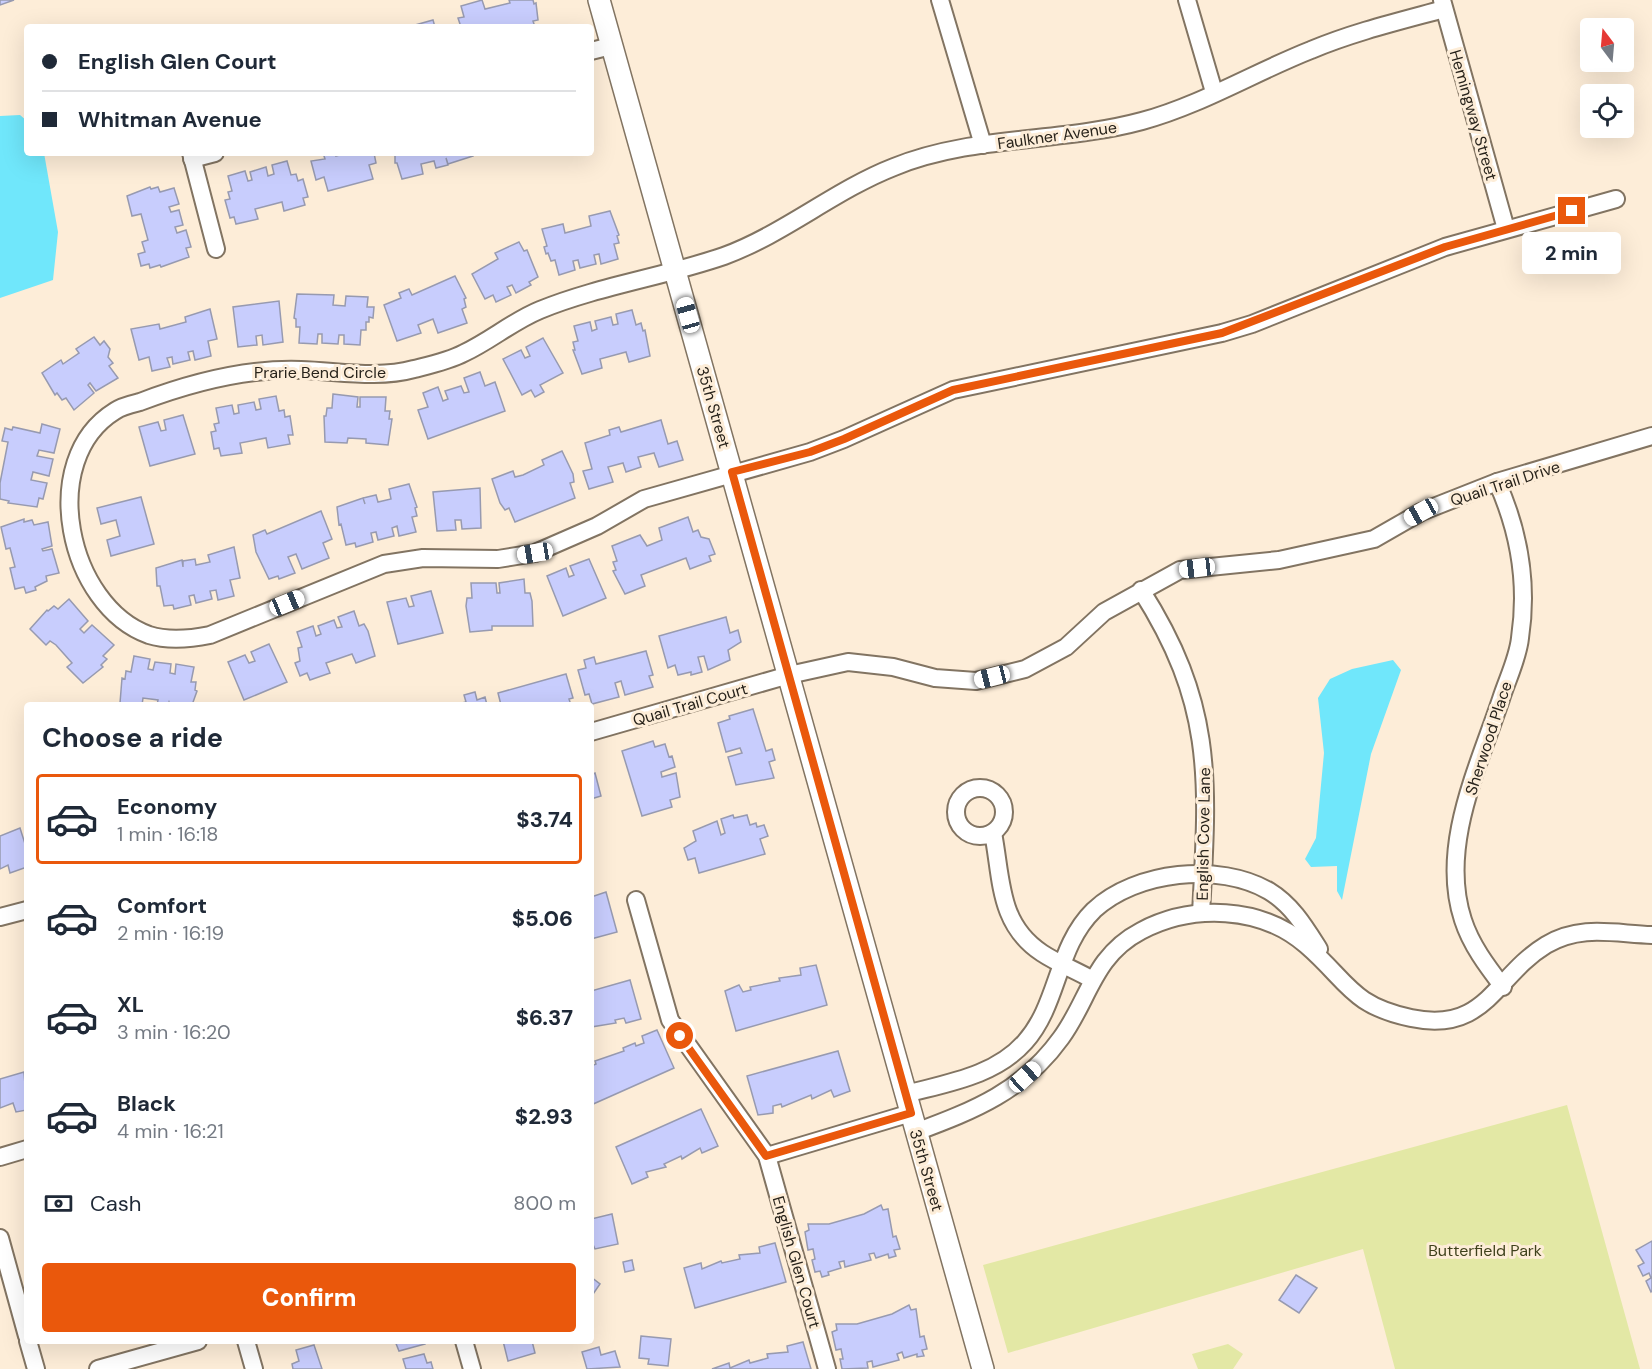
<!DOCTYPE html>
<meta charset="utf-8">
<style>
body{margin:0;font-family:"DM Sans",sans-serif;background:#f2f2f3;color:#1f2937;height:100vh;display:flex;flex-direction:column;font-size:22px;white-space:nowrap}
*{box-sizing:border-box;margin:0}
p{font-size:20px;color:#747a83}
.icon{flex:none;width:33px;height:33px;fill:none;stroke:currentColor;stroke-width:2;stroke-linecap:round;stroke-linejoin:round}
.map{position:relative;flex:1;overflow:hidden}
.details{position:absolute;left:24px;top:702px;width:570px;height:642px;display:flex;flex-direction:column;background:#fff;border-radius:6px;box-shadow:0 6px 24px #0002}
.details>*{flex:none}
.top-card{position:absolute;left:24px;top:24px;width:570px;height:132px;border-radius:6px;box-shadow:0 6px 24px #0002;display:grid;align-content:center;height:132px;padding:0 18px;background:#fff}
.needle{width:39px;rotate:344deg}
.controls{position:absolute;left:1580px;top:18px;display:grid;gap:12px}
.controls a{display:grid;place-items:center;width:54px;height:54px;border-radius:6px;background:#fff;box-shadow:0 6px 24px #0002;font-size:30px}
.end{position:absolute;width:27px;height:27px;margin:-14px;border:8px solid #ea580c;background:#fff;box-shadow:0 0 0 3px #fff}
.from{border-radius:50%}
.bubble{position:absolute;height:42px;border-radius:6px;background:#fff;box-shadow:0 6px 24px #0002;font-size:20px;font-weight:800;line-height:42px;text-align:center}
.car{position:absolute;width:18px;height:36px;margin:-18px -9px;border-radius:8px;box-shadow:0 0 4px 2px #0007;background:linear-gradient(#fff 24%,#345 0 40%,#fff 0 76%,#345 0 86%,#fff 0)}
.top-card b{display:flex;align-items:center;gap:21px;height:57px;font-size:22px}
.top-card b+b{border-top:2px solid #e0e1e3}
.top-card i{width:15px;height:15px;background:#1f2937}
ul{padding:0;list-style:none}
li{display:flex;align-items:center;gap:18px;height:90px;margin:0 12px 9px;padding:0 6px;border:3px solid transparent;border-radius:6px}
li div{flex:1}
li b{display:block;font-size:22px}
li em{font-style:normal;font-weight:800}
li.selected{border-color:#ea580c}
li>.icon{width:54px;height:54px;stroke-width:1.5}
h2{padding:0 18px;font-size:27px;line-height:72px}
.pay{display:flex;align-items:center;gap:15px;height:66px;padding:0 18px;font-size:22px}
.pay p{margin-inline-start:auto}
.primary-button{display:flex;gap:12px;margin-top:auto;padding:12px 18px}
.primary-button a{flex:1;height:69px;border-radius:6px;background:#ea580c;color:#fff;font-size:24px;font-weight:800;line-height:69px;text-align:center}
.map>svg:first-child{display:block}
</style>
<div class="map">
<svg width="1652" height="1369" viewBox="0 0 1652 1369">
<rect width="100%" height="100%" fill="#fdedd8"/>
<g fill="#e3e8a5">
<path d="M1567,1105L1640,1369H1395L1363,1249L1008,1353L983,1265Z"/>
<path d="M1228,1344L1243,1354L1233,1369H1198L1192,1354Z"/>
</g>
<g fill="#70e7fb">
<path d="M20,115L27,121V153H44L58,232L53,280L0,298V116Z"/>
<path d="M1393,660L1401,670L1371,754L1342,900L1337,891V866L1311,867L1305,859L1316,838L1324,753L1318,698L1330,679L1352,669Z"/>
</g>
<g fill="#c8cdfd" stroke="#979ab0" stroke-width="1.5">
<path d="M0,0H14L0,5Z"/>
<path d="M482,0L485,9L510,3L509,0H533L534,4L536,3L538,20L533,21L535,27H461L458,18L464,17L461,6Z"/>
<path d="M433,20L435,27H408Z"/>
<path d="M323,153H336V156L347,153H374L376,163L369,165L373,179L328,191L324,177L316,180L311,161L325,159Z"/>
<path d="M395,153H472L473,156L448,164L446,158L448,165L436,168L434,161L421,164L423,174L402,179L397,163H395Z"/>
<path d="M287,161L291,175L296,174L298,181L303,179L308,197L303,198L305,205L284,211L282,202L255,209L258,219L236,224L234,217L230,218L225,200L230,199L228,192L232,191L228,176L245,171L248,181L252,180L250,172L266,167L268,176L274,174L272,165Z"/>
<path d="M150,187L151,189L158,187L160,192L174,188L179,204L169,207L171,212L179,210L183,225L175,227L177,233L186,230L191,247L186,248L189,257L161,267L160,265L150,268L149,264L141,266L138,254L145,252L142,242L148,240L141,214L132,216L127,196Z"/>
<path d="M610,211L619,235L617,236L619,243L614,244L618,259L601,264L599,254L594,255L596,264L580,268L578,260L573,261L575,270L559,275L555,260L551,261L548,253L546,254L544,247L547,246L542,229L563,224L565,233L591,226L589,216Z"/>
<path d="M519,242L524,251L527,250L538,277L529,282L531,285L516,293L512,285L507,287L511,295L496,302L493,295L485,299L472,274L498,259L495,253Z"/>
<path d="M455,276L466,298L464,299L466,307L462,309L467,323L438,333L433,319L418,325L421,333L397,341L384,305L401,298L399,293L409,289L412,295Z"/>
<path d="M297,294L334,295L333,305L345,306L346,296L368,297L367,307H374L373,318L369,317V322H366V330H361L360,345L344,344V335H339L338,344L322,343V334H318L317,344L299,343L300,327H296V319L294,318Z"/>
<path d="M279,301L283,342L263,345L262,335L256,336L257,345L238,347L233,307Z"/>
<path d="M210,309L217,339L208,341L211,356L195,360L193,351L188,352L190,360L173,364L172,357L167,358L170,367L152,371L149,357L139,360L131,329L159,324L160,329L186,322L185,317Z"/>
<path d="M632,310L636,325L641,323L643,331L645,330L650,356L629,362L626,352L600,359L602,368L582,374L573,350H575L573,342L578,341L574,326L590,322L592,331L597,329L595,321L611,317L613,325L618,324L616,314Z"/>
<path d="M94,337L100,345L104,341L110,349L108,357L113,363L109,366L118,378L96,391L90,383L88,385L94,393L74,410L66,398L62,400L57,393L55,395L42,373L61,360L63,364L79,353L76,349Z"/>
<path d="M543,338L563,373L540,385L544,392L535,397L531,390L522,395L503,359L521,350L525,358L530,356L526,347Z"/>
<path d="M480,372L485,386L495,382L505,411L428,439L418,410L428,407L423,393L438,387L443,401L448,399L445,391L461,386L464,393L469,392L464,378Z"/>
<path d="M333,394L358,397L357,407H360V397H386L385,411H390L389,419H392L388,445L366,443V439L348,438L347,443L325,442L324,416H326L327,408H332Z"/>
<path d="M276,396L279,411L284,410L285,417L290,416L293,435H288L290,444L268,448L266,438L240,443L242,453L221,456L219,448L214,449L211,432L216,431L214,424L219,423L216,408L232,405L234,414L239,413L238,405L254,402L256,410L261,409L259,399Z"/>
<path d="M183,415L195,454L150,466L139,427L158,422L161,431L166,430L164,420Z"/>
<path d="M661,420L668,444L677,441L683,460L659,467L654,453L638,457L641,467L626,472L623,463L608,467L613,482L589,489L583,471L592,469L585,443L610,435L609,430L619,427L621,432Z"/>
<path d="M42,424L60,429L54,453L39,450L37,456L53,459L49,476L33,472L31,480L47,483L43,499L39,498L37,507L8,503L9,501L0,499V483L8,442L2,441L5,428L12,430L13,427L40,433Z"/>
<path d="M562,451L573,474L574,482L570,483L575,498L515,522L509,508L505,510L500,503L492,479L513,471L515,477L523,475L544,465L542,460Z"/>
<path d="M409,484L417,507L415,508L417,516L412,517L416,532L399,536L397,526L392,528L394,536L378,540L376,532L371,533L373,542L356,547L355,543L346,545L341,524L339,525L337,507L363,498L365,504L363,498L376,495L378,502L391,499L389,489Z"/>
<path d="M480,488L481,528L462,529L461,520H455L456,530L437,531L433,492Z"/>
<path d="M141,497L154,544L111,556L107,540L120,536L116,520L101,524L97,508Z"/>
<path d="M321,511L332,539L323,543L329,558L302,569L296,554L288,557L295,573L279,579L278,576L269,579L256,552L253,535L265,530L267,534Z"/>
<path d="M688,517L693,532L698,530L701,537L709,539L715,554L709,556L711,561L690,569L686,558L641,575L645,586L625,594L613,571L616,570L613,562L617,561L612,546L640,535L647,546L662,540L659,528Z"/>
<path d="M24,519V522L32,520L34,525L48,522L52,546L42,549L43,551L52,549L59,573L46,576L47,581L35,587L36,590L26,593L24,587L15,589L10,568L15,567L10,548L6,549L1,527Z"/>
<path d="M234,547L240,578L230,580L234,596L218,600L216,590L210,591L212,599L196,603L194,595L189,596L191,605L174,609L173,605L164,606L160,586H157L156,568L182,560L183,567V561L195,559L196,565L210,562L208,555Z"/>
<path d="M589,559L606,598L563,616L547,576L566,568L569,577L574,575L570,566Z"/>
<path d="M524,579L525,593H530L532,601L533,626H492V630L470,632L466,606L467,598H472L471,583H496L497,593H500L499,583Z"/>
<path d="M431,591L443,633L398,644L387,602L406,598L409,607L414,606L411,596Z"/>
<path d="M69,599L88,621L80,629L84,633L92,625L114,645L103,656L107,659L101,665L103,667L83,683L67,667L72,663L56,645L50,641L46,645L30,629L47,610L48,611L54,606L58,609Z"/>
<path d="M354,611L359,626L364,624L368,631L375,656L356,663L352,654L326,663L330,673L310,680L307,673L300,676L295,663L300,661L298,648L302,647L297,632L313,626L316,636L321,634L318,626L334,620L337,628L342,627L338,617Z"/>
<path d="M726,617L730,633L738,630L741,642L728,650L730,660L708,670L704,656L698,657L702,672L691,675V672L678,675L675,665L668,668L659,636Z"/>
<path d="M269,644L287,682L244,700L228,662L245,655L249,663L255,661L251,652Z"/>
<path d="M646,651L653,675L649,676L653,687L625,695L621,681L615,683L619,697L592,704L589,694L585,695L578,670L586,668L584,660L594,657L596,664Z"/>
<path d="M134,656L150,659L148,669L153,670L155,662L171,664L170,673L175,674L176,664L194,667L191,682H196L195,690L197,691L192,705H170L169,702L168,705H157L158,700L143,698L142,705L120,703L122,678L125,679L126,671L131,672Z"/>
<path d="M566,674L573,698L569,699L571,705H501L498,693Z"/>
<path d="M475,692L477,700L485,697L487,705H454L466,702L464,695Z"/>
<path d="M753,709L766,751L772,749L775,760L769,762L774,778L736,785L728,757L742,753L740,748L726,752L718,723L730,719L729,716Z"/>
<path d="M653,741L655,747L665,744L669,757L672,756L675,767L661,772L662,777L676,773L680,797L670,800L672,807L642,816L622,751Z"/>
<path d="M595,773L601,796L591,799V775Z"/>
<path d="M733,815L734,818L747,815L750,825L756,823L757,827L764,825L768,836L760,839L765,854L699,873L695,858L688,860L684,848L696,841L693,831L717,821L721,835L725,833L721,819Z"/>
<path d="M20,828L27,850V867L10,873L8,865L0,869V836Z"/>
<path d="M606,892L617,932L591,939V897Z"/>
<path d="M816,965L827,1005L736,1031L725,991L739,985L743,992L751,990L750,987L780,981L779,978L801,975L800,968Z"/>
<path d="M630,980L641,1019L626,1023L624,1018L615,1020L616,1023L591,1027V991Z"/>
<path d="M657,1030L674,1068L591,1105V1066L596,1064L595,1061L624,1051L623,1048L635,1043L636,1046L644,1043L642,1036Z"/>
<path d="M838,1051L850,1091L834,1097L831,1090L812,1099L811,1095L782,1107L781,1104L773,1106V1113L758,1115L747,1076Z"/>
<path d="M24,1072L27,1110L16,1112L13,1103L0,1108V1079Z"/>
<path d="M701,1109L718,1146L702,1153L700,1148L682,1159L681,1156L664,1164L666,1167L646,1172L648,1177L632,1184L616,1147Z"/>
<path d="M881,1205L883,1210L888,1209L893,1237L896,1236L900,1249L894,1250L896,1256L889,1258L888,1254L876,1258L874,1253L869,1254L871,1260L845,1267L844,1261L839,1262L841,1268L828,1272L829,1275L822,1277L820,1271L815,1272L812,1260L815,1259L813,1249L808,1250L805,1232L809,1230L808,1224H829L864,1214Z"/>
<path d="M612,1214L618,1244L595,1249L591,1240V1219Z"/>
<path d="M1652,1241V1291L1651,1292L1646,1281L1651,1278L1649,1273L1643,1276L1638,1266L1644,1263L1636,1250Z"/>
<path d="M775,1243L786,1282L695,1308L684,1268L701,1263L702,1269L721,1261L722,1263L740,1259L739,1255L760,1253L759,1247Z"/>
<path d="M632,1260L634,1270L625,1272L623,1262Z"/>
<path d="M1296,1275L1317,1288L1299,1313L1279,1300Z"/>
<path d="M591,1277L600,1284L591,1297Z"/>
<path d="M909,1305L911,1310L916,1309L920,1337L924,1336L927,1349L922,1350L924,1356L917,1357V1354L904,1358L902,1352L897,1354L899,1360L873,1367L872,1361L867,1362L868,1368L842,1369L840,1359H843L841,1349L836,1350L832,1332L837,1330L836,1324H857L892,1314Z"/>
<path d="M641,1336L671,1339L668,1366L648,1364L649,1359L639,1358Z"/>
<path d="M395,1341H424L425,1344L399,1351Z"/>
<path d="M503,1341H532L535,1353L508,1361Z"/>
<path d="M803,1342L811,1369H712L729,1363L730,1368L749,1360L750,1363L768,1358L767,1354L788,1352L787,1346Z"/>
<path d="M314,1345L322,1369H293L292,1364L299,1361L296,1350Z"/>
<path d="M599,1347L601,1355L615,1351L620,1367L587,1369L582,1352Z"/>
<path d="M424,1354L427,1363L431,1362L433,1369H406L403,1359Z"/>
</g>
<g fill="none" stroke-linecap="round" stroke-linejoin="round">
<g stroke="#827462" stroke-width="20">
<g id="minor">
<path d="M940,0L983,145"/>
<path d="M1187,0L1214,92"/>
<path d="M1442,0L1506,229"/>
<path d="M1444,9C1400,21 1354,32 1311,50C1255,72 1201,105 1142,121C1061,143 972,135 894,167C835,190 784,234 724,256C663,277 599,286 540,310C513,321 490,341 464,353C449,361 430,365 414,369C378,379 338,371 301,370C247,368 190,383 140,402C132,404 122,406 115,411C36,460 68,606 149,635C168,641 190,639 210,635L384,564L423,558L498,559L535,553L597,526L644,499L810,452L844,439L953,390L1222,333L1252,324L1445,247L1616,199"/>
<path d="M591,51L611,46"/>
<path d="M191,153L216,249"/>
<path d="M192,159L215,153"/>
<path d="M1497,482C1519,531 1528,585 1520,638C1518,658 1507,680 1501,699C1478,768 1439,847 1463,920C1471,945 1487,966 1503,987"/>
<path d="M1141,590C1215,706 1208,781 1201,913"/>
<path d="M591,732L789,675L848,662L893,667L935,678L976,681L1025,669L1066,647L1104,612L1180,570L1279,560L1374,539L1421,512L1497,482L1652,436"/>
<circle cx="980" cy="812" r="24"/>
<path d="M993,833C1002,879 998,924 1042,953C1057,963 1075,970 1091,979"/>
<path d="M636,900L670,1020L767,1156L827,1369"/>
<path d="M0,917L27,910"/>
<path d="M906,1094C947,1083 995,1076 1025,1042C1059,1004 1056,947 1094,910C1136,871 1219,862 1269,891C1292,905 1305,927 1319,949"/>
<path d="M916,1132C975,1110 1023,1091 1061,1038C1089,1000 1093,956 1141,931C1192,904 1261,906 1306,945C1348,981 1350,1005 1411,1018C1486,1034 1495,976 1546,945C1581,924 1615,934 1652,935"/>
<path d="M767,1156L911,1113"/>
<path d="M0,1157L27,1149"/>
<path d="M0,1238L27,1336"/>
<path d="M28,1341L36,1369"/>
<path d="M246,1341L254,1369"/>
<path d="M464,1341L472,1369"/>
<path d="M98,1369L198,1341"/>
</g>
</g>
<g stroke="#827462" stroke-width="24">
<path id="tertiary" d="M599,0L983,1369"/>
</g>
<use href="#minor" stroke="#fff" stroke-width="16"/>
<use href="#tertiary" stroke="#fff" stroke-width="21"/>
</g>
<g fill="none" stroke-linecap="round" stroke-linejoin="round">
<path stroke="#ea580c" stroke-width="8" d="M680,1036L766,1156L911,1113L732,472L810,452L844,439L953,390L1222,333L1445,247L1572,211"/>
</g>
<g text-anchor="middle" stroke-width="6" stroke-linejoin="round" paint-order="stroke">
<g font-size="16" fill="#28231b" stroke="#fdedd8">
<text transform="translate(1474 115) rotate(74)" y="6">Hemingway Street</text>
<text transform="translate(1057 135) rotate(-8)" y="6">Faulkner Avenue</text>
<text x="320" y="378">Prarie Bend Circle</text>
<text transform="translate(714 407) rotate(74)" y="6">35th Street</text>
<text transform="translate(1505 483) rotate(-18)" y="6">Quail Trail Drive</text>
<text transform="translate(690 704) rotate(-16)" y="6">Quail Trail Court</text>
<text transform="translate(1488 738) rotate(-72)" y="6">Sherwood Place</text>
<text transform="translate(1203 834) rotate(-89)" y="6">English Cove Lane</text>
<text transform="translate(927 1170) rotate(74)" y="6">35th Street</text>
<text transform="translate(797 1262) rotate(74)" y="6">English Glen Court</text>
</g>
<g font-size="16" fill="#3f411c" stroke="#fdedd8">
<text x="1485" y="1256">Butterfield Park</text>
</g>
</g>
</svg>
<div class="controls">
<a><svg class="needle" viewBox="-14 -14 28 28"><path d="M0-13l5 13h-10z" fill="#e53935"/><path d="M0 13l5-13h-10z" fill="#747a83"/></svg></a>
<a><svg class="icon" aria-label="locate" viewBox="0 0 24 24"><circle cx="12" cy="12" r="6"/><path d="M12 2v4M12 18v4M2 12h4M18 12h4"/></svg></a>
</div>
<i class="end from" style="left:680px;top:1036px"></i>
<i class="end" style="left:1572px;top:211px"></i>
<div class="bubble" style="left:1522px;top:232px;width:99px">2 min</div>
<i class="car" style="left:688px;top:315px;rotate:344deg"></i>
<i class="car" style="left:1421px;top:512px;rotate:241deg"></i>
<i class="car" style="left:535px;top:553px;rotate:261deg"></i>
<i class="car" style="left:1197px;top:568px;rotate:263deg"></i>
<i class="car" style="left:287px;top:603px;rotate:68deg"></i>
<i class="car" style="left:992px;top:677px;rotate:256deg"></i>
<i class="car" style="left:1025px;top:1077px;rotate:48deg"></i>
<div class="top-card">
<b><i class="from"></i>English Glen Court</b>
<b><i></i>Whitman Avenue</b>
</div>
<section class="details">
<h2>Choose a ride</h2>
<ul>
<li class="selected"><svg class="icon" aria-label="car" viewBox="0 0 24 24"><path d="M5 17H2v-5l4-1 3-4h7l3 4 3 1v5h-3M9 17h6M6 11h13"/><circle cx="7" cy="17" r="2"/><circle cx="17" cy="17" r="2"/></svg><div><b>Economy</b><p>1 min · 16:18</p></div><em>$3.74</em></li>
<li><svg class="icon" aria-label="car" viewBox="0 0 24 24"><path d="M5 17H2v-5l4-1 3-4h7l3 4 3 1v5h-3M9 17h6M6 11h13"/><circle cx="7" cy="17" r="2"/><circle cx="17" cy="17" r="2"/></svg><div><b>Comfort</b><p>2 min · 16:19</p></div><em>$5.06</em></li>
<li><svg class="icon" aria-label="car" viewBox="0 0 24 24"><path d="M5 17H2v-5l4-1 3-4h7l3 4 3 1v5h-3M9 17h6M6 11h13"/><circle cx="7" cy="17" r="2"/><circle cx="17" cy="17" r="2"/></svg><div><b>XL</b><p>3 min · 16:20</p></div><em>$6.37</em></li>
<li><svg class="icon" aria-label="car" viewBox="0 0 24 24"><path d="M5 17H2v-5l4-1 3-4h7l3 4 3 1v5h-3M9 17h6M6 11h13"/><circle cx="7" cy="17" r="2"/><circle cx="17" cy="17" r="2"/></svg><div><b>Black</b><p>4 min · 16:21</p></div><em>$2.93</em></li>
</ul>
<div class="pay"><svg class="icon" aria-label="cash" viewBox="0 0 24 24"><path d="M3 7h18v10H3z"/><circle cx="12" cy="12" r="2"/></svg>Cash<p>800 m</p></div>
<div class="primary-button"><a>Confirm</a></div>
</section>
</div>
